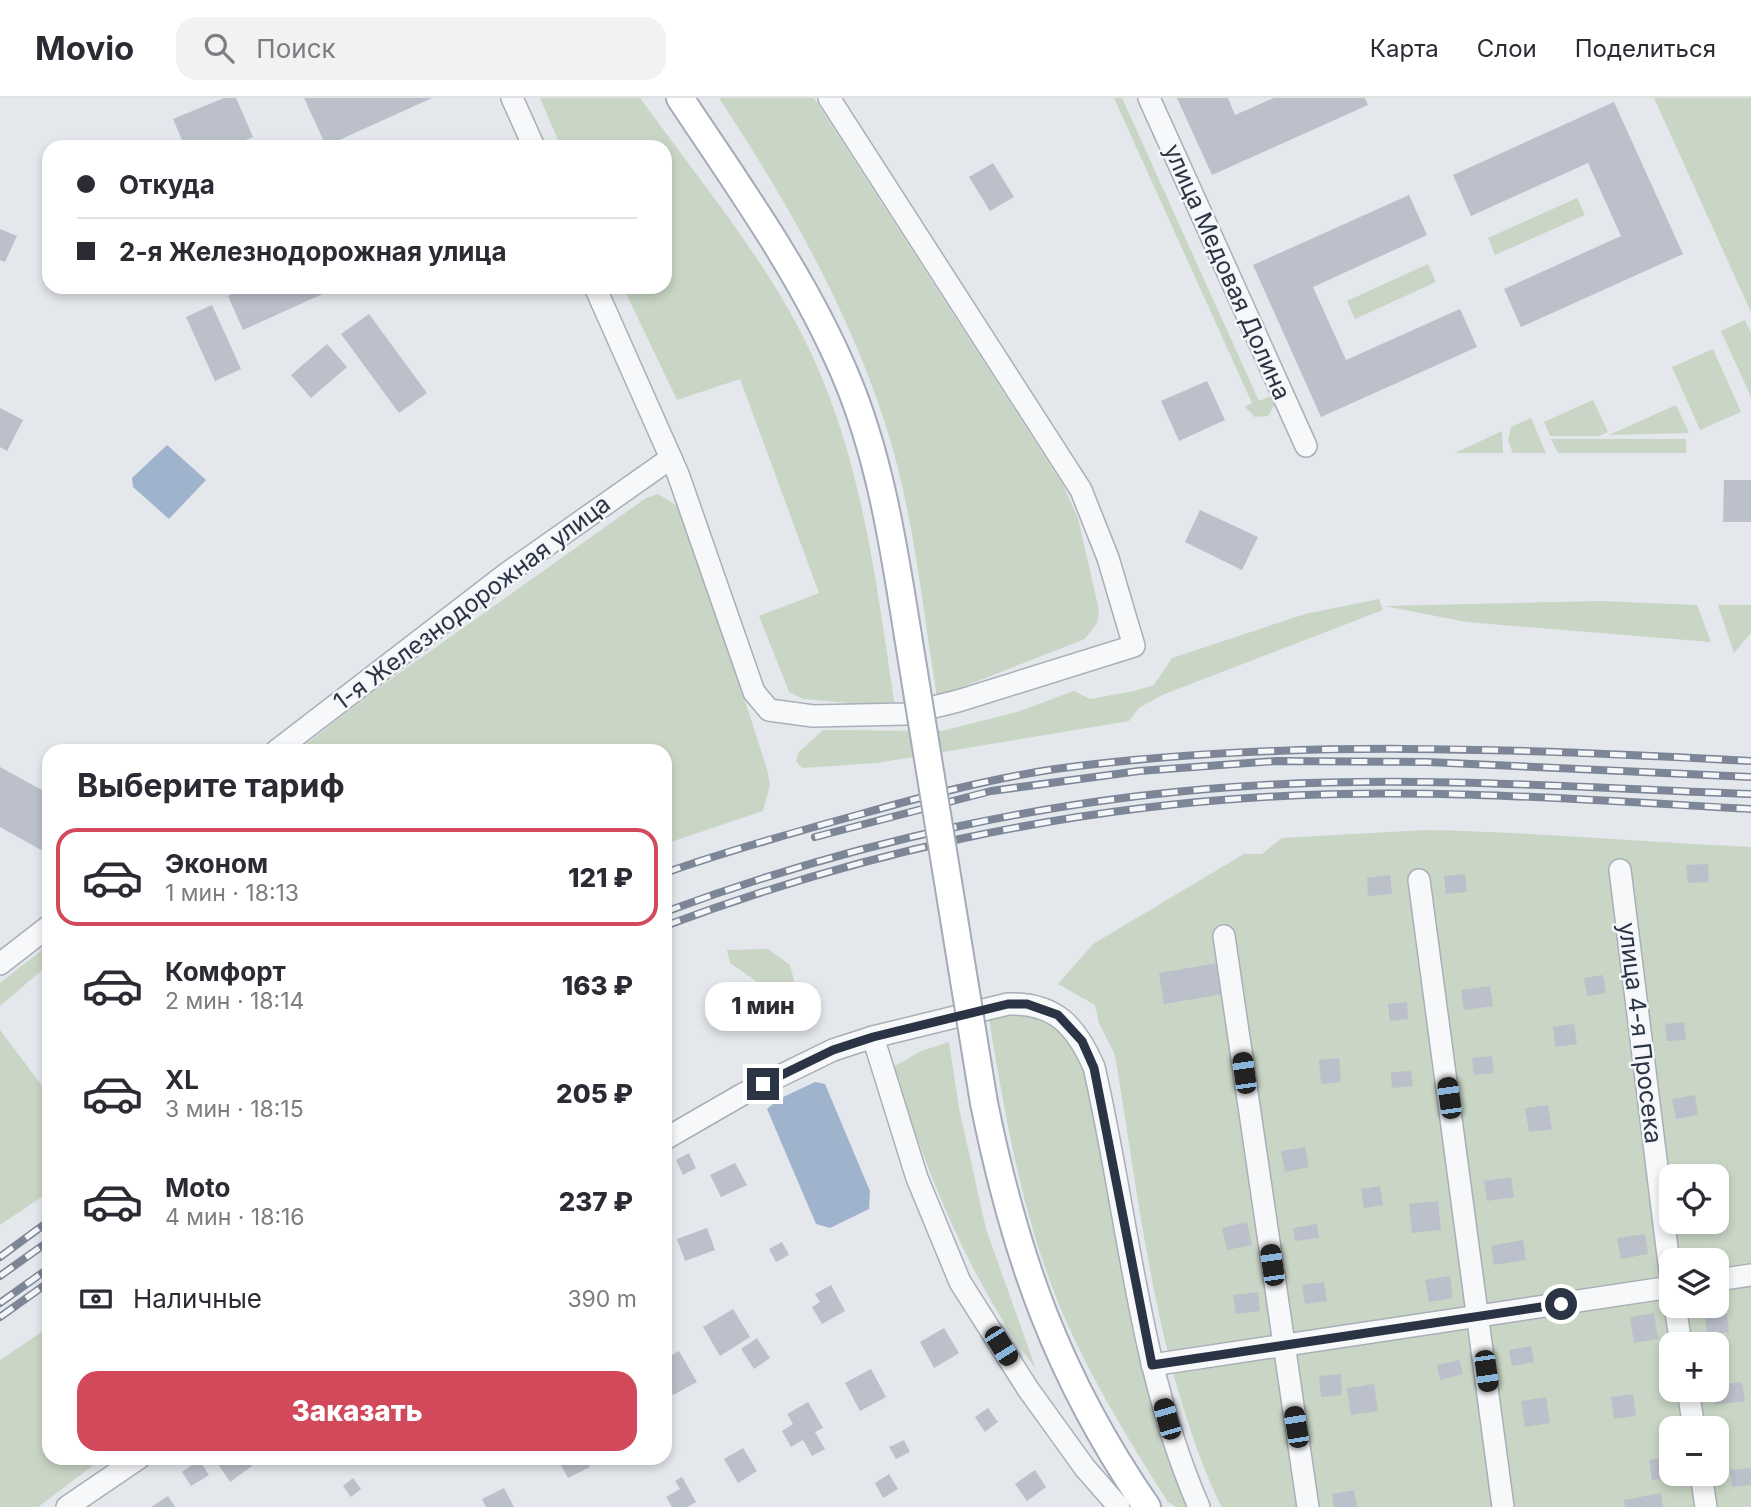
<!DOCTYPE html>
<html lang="ru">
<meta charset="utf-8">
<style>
body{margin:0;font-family:Inter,sans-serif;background:#f2f2f3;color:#2b2b33;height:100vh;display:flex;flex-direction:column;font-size:26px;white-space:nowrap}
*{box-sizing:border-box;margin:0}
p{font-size:23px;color:#7c7c81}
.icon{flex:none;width:38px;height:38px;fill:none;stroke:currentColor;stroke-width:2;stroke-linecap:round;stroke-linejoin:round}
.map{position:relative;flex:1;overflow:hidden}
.side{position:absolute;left:42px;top:646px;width:630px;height:721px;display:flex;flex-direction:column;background:#fff;border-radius:21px;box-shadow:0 4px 10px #0003}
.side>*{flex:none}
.top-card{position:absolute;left:42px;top:42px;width:630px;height:154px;border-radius:21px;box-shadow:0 4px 10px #0003;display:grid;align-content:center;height:154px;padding:0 35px;background:#fff}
.fabs{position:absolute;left:1659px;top:1066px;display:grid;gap:14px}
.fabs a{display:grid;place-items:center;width:70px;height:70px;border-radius:14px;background:#fff;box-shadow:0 4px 10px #0003;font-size:35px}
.end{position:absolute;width:32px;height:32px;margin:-16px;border:9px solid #2b3445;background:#fff;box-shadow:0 0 0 4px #fff}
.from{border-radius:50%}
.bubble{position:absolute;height:49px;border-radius:21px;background:#fff;box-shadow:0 4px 10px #0003;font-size:23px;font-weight:800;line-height:49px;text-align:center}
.car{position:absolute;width:21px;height:42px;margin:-21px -10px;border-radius:9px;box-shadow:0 0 5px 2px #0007;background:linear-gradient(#222 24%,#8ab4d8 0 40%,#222 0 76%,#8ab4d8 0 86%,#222 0)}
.top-card b{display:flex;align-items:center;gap:24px;height:66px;font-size:26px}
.top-card b+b{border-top:2px solid #e1e1e2}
.top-card i{width:18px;height:18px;background:#2b2b33}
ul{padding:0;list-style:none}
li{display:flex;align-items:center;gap:21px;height:98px;margin:0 14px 10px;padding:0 21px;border:4px solid transparent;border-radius:21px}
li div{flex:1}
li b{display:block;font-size:26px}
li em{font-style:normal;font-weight:800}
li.active{border-color:#d1495b}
li>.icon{width:63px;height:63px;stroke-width:1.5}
h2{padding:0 35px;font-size:32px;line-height:84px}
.pay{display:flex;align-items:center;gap:18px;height:77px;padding:0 35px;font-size:26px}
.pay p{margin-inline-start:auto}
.action{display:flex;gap:14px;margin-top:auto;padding:14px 35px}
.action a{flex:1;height:80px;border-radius:21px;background:#d1495b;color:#fff;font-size:28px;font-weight:800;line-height:80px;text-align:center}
header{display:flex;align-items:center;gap:42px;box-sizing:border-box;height:98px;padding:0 35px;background:#fff;border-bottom:2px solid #e1e1e2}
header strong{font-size:33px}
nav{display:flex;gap:38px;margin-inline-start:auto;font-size:24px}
.search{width:490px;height:63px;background:#f2f2f3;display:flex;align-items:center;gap:18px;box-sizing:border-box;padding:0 24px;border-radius:21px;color:#7c7c81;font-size:26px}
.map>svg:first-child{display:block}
</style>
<header>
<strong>Movio</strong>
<div class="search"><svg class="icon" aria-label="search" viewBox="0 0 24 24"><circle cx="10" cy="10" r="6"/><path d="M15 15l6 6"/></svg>Поиск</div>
<nav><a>Карта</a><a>Слои</a><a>Поделиться</a></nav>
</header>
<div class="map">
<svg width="1751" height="1409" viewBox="0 0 1751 1409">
<rect width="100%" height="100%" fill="#e4e7ec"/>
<g fill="#c9d6c5" fill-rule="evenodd">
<path d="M540,0H640C705,90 783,181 824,285C868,394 879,508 897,621L862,622V606L803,601L789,594L759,518L819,495L740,281L677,302L623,189H665V49H561Z"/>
<path d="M719,0H814L1063,387L1078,420L1099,512L1097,525L1085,541L937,599C922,508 914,414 885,325C848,210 785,100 719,0Z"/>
<path d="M1114,0H1122L1259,303L1273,297L1275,306L1268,318L1255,319L1245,309L1252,305Z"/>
<path d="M1654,0H1751V214Z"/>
<path d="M1577,100L1585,117L1495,157L1488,140Z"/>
<path d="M1428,166L1436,184L1355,221L1347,203Z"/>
<path d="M1745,222L1751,235V299L1721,233Z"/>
<path d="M1713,251L1741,314L1700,332L1672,269Z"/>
<path d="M1593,302L1608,334L1599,338H1550L1544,324Z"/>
<path d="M1676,307L1689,335L1609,337Z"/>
<path d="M1531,320L1546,355H1513L1508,343L1511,329Z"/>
<path d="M1502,333L1503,355H1455Z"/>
<path d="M1551,341H1686V355H1558Z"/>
<path d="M658,396L676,407L713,504L767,671L770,687L763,713L665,746V653H297L370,596L646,400Z"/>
<path d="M1379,501L1383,512L1162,597L1139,610L1129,623L877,665L802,670L796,663L799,654L823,632L942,633L1017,614L1074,593L1090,601L1134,593L1154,587L1172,560L1305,516Z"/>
<path d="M1600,503L1697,507L1711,544L1466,524L1385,508Z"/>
<path d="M1718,507H1751V535L1734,555Z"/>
<path d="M1425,732C1534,734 1642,744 1751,749V1409H1222L1218,1402C1155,1263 1140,1106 1115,957L1099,925L1095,907L1058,886L1093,846L1244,756H1262L1282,740ZM1671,1078H1717V1124H1671ZM1671,1162H1717V1208H1671ZM1671,1246H1717V1292H1671ZM1671,1330H1717V1376H1671Z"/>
<path d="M768,851L790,867L797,894L785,903L730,865L727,852Z"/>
<path d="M42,852L49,855V866L0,908V885Z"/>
<path d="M1036,914L1080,949L1187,1409H1176L1168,1404C1126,1338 1085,1271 1056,1199C1020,1109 1004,1010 988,916Z"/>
<path d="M0,932L49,997V1094L0,1127Z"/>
<path d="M949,944L959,1010L986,1131L1036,1271C971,1185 928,1078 895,976V968L921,953Z"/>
<path d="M49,1229V1360H103L38,1409H0V1262Z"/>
</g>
<g fill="#9fb4cc">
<path d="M167,347L206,382L169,421L133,389L132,380Z"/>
<path d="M815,984L825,986L870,1093L869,1111L830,1130L816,1126L767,1011L779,1001Z"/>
</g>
<g fill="#bbc0ca">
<path d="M224,0H236L253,39L229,49H185L173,21Z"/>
<path d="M304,0H432L326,48Z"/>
<path d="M1177,0H1228L1235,17L1274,0H1365L1368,7L1212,77Z"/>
<path d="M1614,4L1683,156L1521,229L1504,191L1621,138L1588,65L1471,118L1453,77Z"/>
<path d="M993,65L1014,99L990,113L969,79Z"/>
<path d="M1409,97L1427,137L1313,189L1346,262L1460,211L1477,249L1321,319L1253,167Z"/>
<path d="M0,131L17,138L5,164L0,162Z"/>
<path d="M247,189H338L243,232L228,198Z"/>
<path d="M212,207L241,271L215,283L186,219Z"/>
<path d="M369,216L427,295L399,315L341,236Z"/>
<path d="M327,246L347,269L311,300L291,277Z"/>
<path d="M1207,283L1225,322L1179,343L1161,303Z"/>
<path d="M0,310L23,322L7,353L0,349Z"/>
<path d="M1724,382H1751V424H1723Z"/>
<path d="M1200,412L1258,439L1242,472L1185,444Z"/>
<path d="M0,669L49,696V743L43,753L0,729Z"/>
<path d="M1708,766L1709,784L1688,785L1686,767Z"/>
<path d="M1465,776L1467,794L1446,796L1444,778Z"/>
<path d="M1390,777L1392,796L1368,798L1367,780Z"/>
<path d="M1218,865L1224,896L1164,906L1159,875Z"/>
<path d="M1603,877L1606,895L1587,898L1584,880Z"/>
<path d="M1490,888L1493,908L1464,912L1461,892Z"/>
<path d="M1407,904L1408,921L1390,923L1388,906Z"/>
<path d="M1684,924L1686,942L1667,943L1665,926Z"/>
<path d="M1574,926L1577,946L1555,949L1553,929Z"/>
<path d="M1492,958L1494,975L1474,977L1472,960Z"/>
<path d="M1339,960L1341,984L1321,986L1319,962Z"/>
<path d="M1411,973L1413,988L1392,990L1391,974Z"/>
<path d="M1695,997L1698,1017L1676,1021L1672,1001Z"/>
<path d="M1548,1007L1552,1031L1529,1034L1525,1010Z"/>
<path d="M1305,1049L1309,1069L1285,1074L1281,1053Z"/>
<path d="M689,1055L696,1070L683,1077L676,1062Z"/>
<path d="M735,1065L747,1087L721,1099L710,1077Z"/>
<path d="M1511,1079L1514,1099L1487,1103L1484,1083Z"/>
<path d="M1380,1088L1383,1107L1364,1110L1361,1091Z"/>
<path d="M1438,1103L1441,1132L1412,1135L1409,1106Z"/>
<path d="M1247,1124L1252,1147L1227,1152L1222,1130Z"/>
<path d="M1317,1126L1319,1140L1295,1143L1293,1130Z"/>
<path d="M707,1130L715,1152L685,1163L677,1141Z"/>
<path d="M1645,1136L1648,1156L1621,1161L1617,1140Z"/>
<path d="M1523,1142L1526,1162L1494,1167L1491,1148Z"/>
<path d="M782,1144L789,1157L776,1164L769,1151Z"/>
<path d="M1450,1178L1453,1200L1429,1204L1425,1182Z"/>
<path d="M1324,1184L1327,1203L1305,1206L1302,1187Z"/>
<path d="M831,1187L845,1213L822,1226L812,1209L820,1204L815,1196Z"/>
<path d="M1258,1194L1260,1213L1236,1216L1233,1197Z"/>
<path d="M733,1211L750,1239L720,1258L703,1229Z"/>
<path d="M1654,1215L1658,1241L1634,1245L1630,1219Z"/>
<path d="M1727,1216L1729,1234L1707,1237L1705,1218Z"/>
<path d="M944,1230L959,1255L934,1270L920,1244Z"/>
<path d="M757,1240L770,1260L754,1271L741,1251Z"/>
<path d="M1531,1248L1534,1264L1512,1268L1509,1252Z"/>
<path d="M679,1253L697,1284L673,1297L669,1290L665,1291V1261Z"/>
<path d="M1459,1262L1463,1276L1440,1282L1437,1267Z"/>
<path d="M871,1271L886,1299L860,1313L845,1285Z"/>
<path d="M1341,1276L1342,1297L1321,1299L1319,1278Z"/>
<path d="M1742,1284L1745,1303L1715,1307L1713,1292H1717V1287Z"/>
<path d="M1374,1286L1378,1313L1351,1317L1347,1290Z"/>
<path d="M1633,1296L1636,1318L1614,1321L1611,1299Z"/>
<path d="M1546,1299L1550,1325L1525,1329L1521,1303Z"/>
<path d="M808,1304L823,1330L815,1334L825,1351L812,1358L803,1342L791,1349L782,1333L793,1326L787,1316Z"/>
<path d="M988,1310L998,1324L985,1334L975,1319Z"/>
<path d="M904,1342L910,1354L896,1361L889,1349Z"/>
<path d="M743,1350L757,1373L738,1385L724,1361Z"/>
<path d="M1671,1358V1376L1686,1377L1652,1382L1649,1362Z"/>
<path d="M214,1360H246L252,1368L230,1384Z"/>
<path d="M557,1360H585L590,1369L568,1380Z"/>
<path d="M199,1362L209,1377L191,1388L182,1374Z"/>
<path d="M1751,1370V1387L1732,1389L1730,1372Z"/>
<path d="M1035,1372L1046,1389L1027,1403L1015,1386Z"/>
<path d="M889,1376L898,1391L883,1400L875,1385Z"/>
<path d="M682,1379L696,1404L687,1409H672L666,1399L680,1391L675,1383Z"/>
<path d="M353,1380L361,1391L351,1399L343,1388Z"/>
<path d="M504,1390L514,1409H486L482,1401Z"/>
<path d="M1354,1392L1357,1409H1334L1332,1396Z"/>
<path d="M1661,1395L1663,1409H1625L1624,1402Z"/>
<path d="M168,1398L175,1409H151Z"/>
</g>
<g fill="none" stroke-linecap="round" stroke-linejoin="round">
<g stroke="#a9aeb7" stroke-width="24">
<g id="minor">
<path d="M512,0L534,49"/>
<path d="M1149,0L1306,348"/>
<path d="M595,189L678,376L754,594L769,612L813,618L905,616L958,603L1134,548L1108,460L1081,392L829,0"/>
<path d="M276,653L506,476L671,360"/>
<path d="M1620,772L1671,1182"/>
<path d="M1419,782L1503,1409"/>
<path d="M1224,838L1308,1409"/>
<path d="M0,866L49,828"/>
<path d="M873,939L917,1080L960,1184L1028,1291L1085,1370L1119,1409"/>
<path d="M665,1041L743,996L833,952L873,939L1008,906C1056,905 1076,928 1094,969C1128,1116 1138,1269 1199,1409"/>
<path d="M1717,1182L1751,1177"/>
<path d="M1675,1208L1681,1246"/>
<path d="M1152,1267L1671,1189"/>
<path d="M1688,1292L1694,1330"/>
<path d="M1701,1376L1706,1409"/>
<path d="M67,1409L139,1360"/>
</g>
</g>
<g stroke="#a3abb8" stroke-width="30">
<g id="major">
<path d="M680,0C739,89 802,176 844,274C880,357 894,450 908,538"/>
<path d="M984,1005C1015,1158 1058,1280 1147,1409"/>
</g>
</g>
<use href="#minor" stroke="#f7f8fa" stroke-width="21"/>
<use href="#major" stroke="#fff" stroke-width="26"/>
<g stroke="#7d8696" stroke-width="8">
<g id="rail">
<path d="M815,739L991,693L1139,673L1277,663L1428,664L1751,679"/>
<path d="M665,775C730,752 795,734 861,716C925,698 989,681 1055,671C1287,640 1518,651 1751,663"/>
<path d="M665,814C856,743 1061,698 1264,687C1426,678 1589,690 1751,696"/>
<path d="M665,828C856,756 1060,711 1264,699C1426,689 1589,702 1751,711"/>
<path d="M0,1159L49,1123"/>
<path d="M0,1178L49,1143"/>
<path d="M0,1205L49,1170"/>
<path d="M0,1219L49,1184"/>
</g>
</g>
<use href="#rail" stroke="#f4f6f9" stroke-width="5" stroke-dasharray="16" stroke-linecap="butt"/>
<g stroke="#a3abb8" stroke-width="30" stroke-linecap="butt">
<path id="major-bridge" d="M908,538L984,1005"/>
</g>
<use href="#major-bridge" stroke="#fff" stroke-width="26"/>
</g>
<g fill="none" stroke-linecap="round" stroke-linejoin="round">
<path stroke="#2b3445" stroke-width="9" d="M763,986L833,952L873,939L1008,906H1027L1058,917L1082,943L1094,970L1152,1267L1561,1206"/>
</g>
<g text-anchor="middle" stroke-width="5" stroke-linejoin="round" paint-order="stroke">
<g font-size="24" fill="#2b3445" stroke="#f4f6f9">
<text transform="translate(1227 174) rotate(66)" y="8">улица Медовая Долина</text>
<text transform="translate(472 505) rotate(-37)" y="8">1-я Железнодорожная улица</text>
<text transform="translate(1640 935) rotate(83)" y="8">улица 4-я Просека</text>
</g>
</g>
</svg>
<div class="fabs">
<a><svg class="icon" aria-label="locate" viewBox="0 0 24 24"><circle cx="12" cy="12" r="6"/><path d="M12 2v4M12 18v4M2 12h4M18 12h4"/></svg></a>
<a><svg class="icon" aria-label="layers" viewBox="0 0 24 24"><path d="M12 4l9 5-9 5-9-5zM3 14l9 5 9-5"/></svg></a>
<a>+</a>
<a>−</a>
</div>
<i class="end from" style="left:1561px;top:1206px"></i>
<i class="end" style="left:763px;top:986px"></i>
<div class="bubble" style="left:705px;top:884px;width:116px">1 мин</div>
<i class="car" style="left:1244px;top:975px;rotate:352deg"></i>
<i class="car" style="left:1449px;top:1000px;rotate:352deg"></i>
<i class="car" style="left:1272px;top:1167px;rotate:352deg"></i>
<i class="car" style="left:1001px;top:1248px;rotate:148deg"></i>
<i class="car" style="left:1486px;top:1273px;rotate:172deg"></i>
<i class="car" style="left:1167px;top:1321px;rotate:344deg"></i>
<i class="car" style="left:1296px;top:1329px;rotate:351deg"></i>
<div class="top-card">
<b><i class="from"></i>Откуда</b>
<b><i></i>2-я Железнодорожная улица</b>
</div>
<section class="side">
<h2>Выберите тариф</h2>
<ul>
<li class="active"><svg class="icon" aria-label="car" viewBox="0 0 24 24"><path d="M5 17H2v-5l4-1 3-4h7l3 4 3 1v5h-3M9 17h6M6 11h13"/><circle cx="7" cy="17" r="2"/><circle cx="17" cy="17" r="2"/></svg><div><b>Эконом</b><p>1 мин · 18:13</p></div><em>121 ₽</em></li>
<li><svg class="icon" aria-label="car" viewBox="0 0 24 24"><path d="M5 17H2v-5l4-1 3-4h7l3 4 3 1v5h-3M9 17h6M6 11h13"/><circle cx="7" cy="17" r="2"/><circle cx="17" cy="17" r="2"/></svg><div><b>Комфорт</b><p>2 мин · 18:14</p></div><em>163 ₽</em></li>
<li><svg class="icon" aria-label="car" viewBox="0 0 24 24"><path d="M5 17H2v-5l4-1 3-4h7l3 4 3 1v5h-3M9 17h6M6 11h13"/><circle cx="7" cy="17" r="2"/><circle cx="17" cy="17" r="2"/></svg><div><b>XL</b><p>3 мин · 18:15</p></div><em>205 ₽</em></li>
<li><svg class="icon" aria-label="car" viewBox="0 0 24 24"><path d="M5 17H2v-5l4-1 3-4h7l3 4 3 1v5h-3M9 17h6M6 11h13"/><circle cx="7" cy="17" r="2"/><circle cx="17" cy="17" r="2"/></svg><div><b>Moto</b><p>4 мин · 18:16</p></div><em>237 ₽</em></li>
</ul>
<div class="pay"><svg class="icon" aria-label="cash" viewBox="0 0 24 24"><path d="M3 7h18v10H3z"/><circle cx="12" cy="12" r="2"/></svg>Наличные<p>390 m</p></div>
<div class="action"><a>Заказать</a></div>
</section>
</div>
